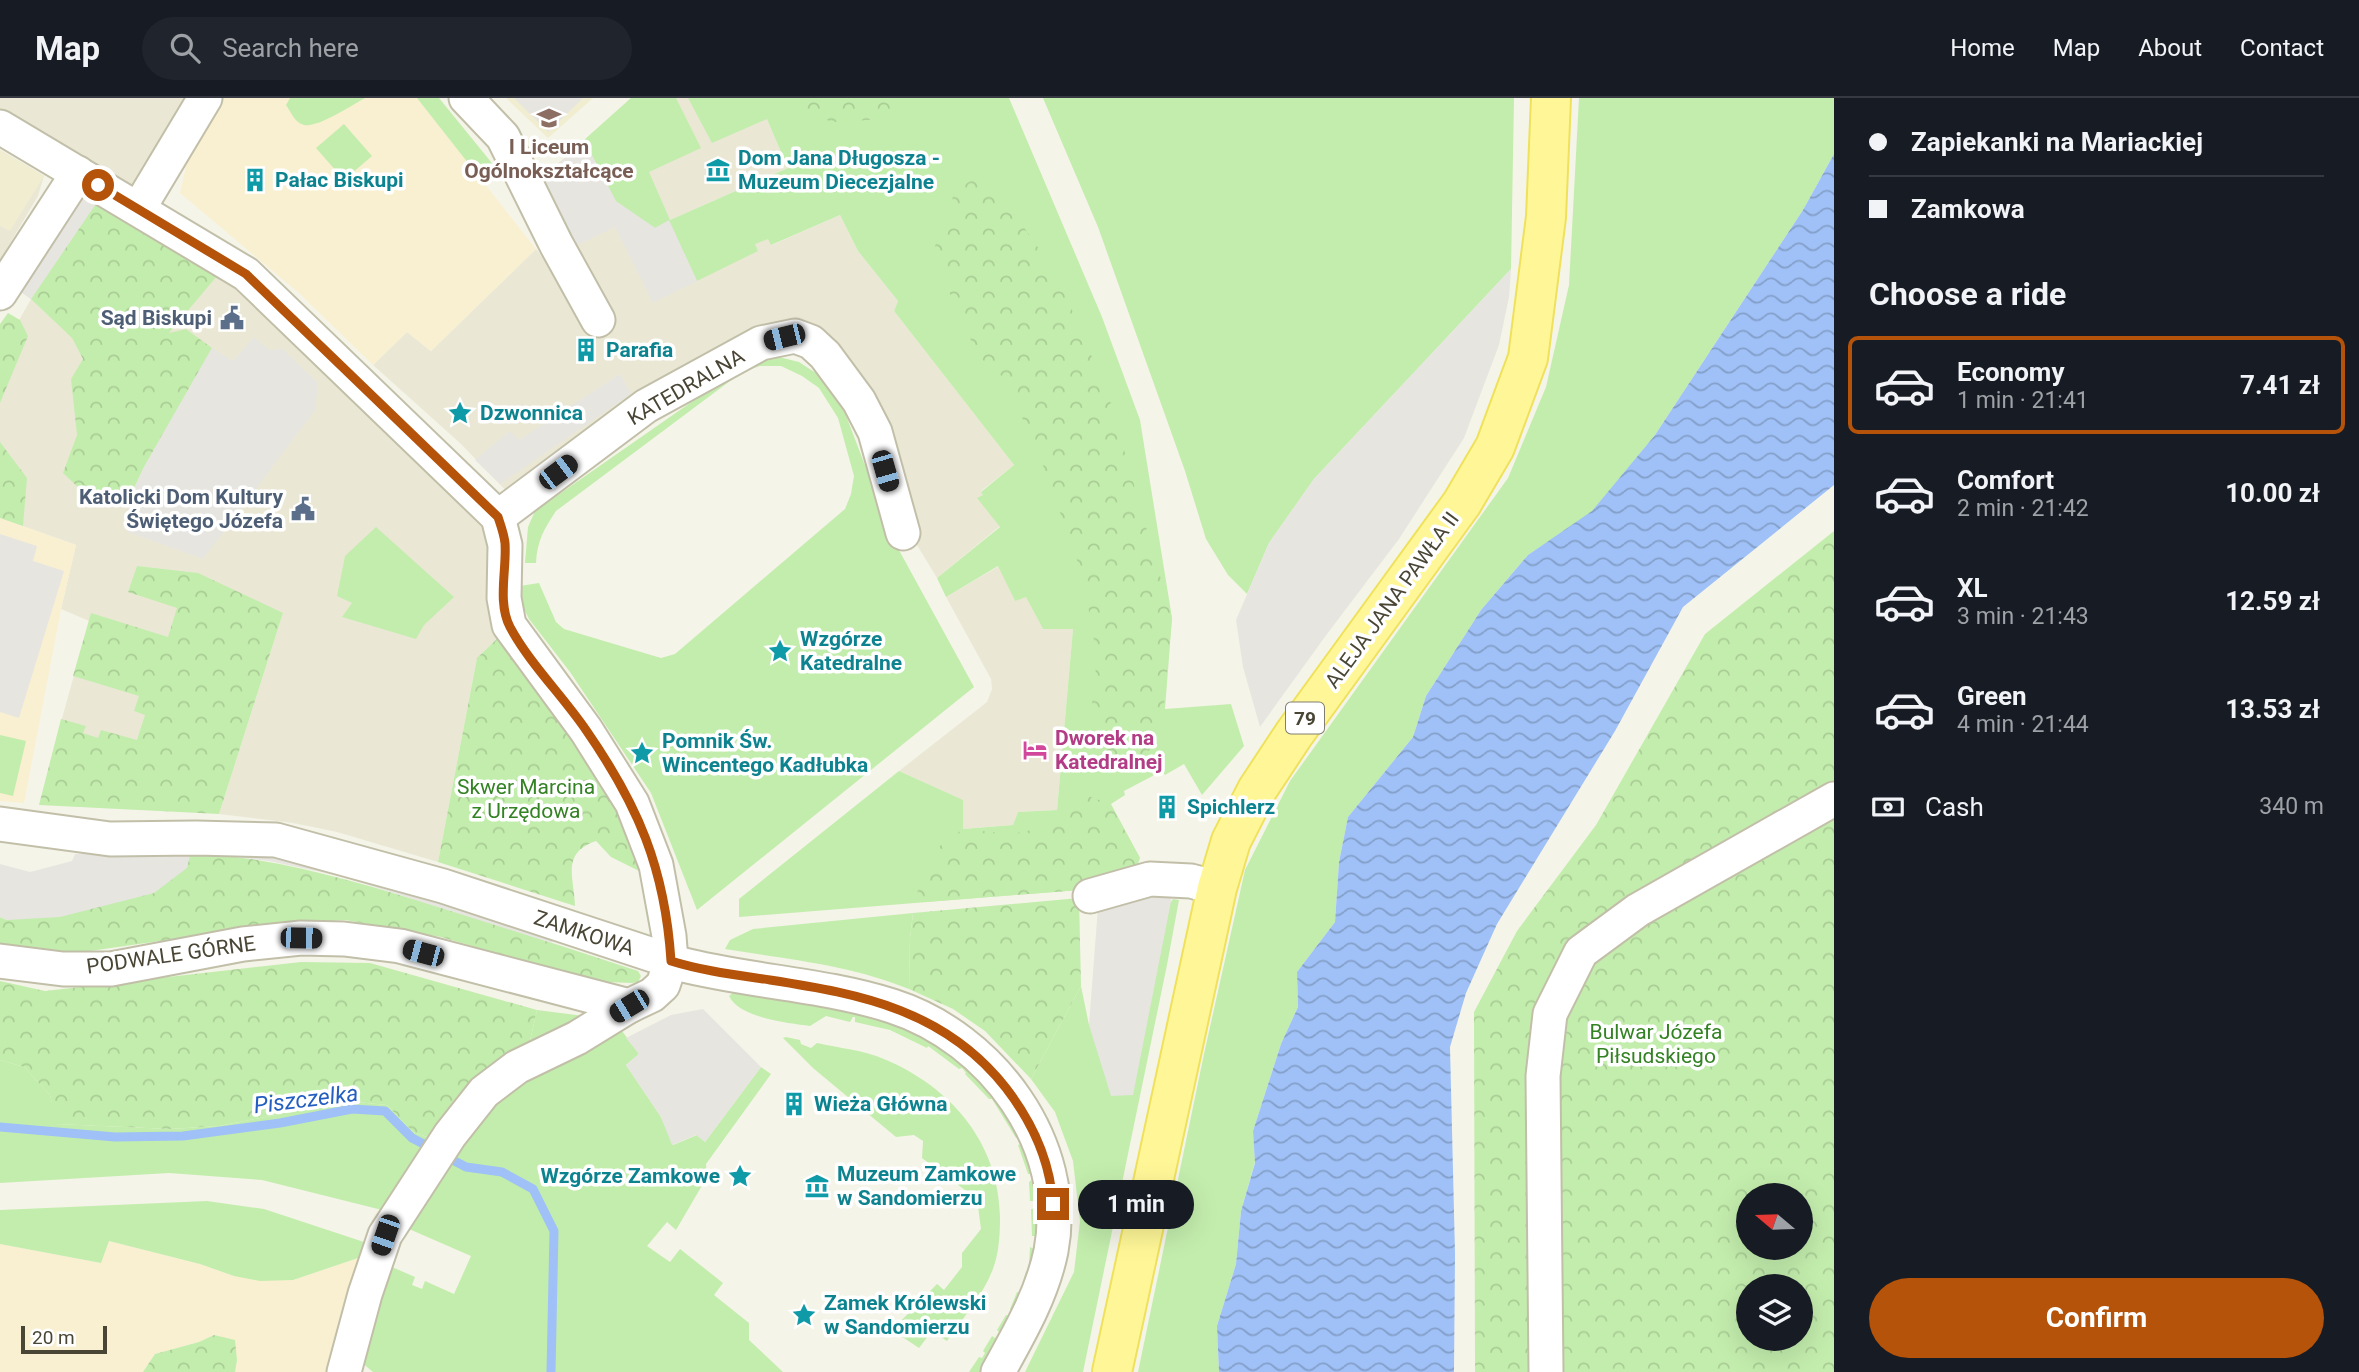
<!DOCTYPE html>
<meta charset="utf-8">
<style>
body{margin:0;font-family:Roboto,sans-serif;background:#20242c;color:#f1f3f6;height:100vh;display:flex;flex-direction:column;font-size:26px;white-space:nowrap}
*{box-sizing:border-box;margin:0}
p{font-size:23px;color:#9ea1a6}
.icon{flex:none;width:38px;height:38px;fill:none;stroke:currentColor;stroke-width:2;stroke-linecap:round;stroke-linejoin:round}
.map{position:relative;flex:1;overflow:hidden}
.details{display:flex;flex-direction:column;background:#171b24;width:525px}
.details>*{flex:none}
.hud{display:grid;align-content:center;height:154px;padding:0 35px;background:#171b24}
.needle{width:46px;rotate:289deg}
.controls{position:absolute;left:1736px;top:1085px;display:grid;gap:14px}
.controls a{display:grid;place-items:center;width:77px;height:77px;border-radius:50%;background:#171b24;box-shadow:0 7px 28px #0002;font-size:35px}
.scale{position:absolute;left:21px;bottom:18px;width:86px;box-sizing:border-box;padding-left:7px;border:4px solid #4a4636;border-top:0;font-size:19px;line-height:24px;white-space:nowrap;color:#4a4636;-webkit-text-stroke:5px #fff;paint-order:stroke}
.end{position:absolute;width:32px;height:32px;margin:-16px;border:9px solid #b45309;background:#fff;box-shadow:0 0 0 4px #fff}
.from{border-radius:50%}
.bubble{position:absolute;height:49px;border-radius:24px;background:#171b24;box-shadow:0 7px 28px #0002;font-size:23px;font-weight:700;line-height:49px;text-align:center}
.car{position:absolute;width:21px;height:42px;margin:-21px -10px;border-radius:9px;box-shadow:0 0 5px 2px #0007;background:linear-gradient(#222 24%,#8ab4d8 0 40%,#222 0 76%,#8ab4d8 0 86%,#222 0)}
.hud b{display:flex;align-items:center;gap:24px;height:66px;font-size:26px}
.hud b+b{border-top:2px solid #363941}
.hud i{width:18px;height:18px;background:#f1f3f6}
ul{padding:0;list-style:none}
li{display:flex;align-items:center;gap:21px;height:98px;margin:0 14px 10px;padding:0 21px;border:4px solid transparent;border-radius:10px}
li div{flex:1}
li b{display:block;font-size:26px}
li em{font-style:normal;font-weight:700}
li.active{border-color:#b45309}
li>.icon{width:63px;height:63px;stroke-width:1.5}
h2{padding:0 35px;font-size:32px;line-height:84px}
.pay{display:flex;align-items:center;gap:18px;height:77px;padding:0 35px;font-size:26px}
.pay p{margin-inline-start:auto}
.button{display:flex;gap:14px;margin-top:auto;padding:14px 35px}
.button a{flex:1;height:80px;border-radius:42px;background:#b45309;color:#fff;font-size:28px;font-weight:700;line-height:80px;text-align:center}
header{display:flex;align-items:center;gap:42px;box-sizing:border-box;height:98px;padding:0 35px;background:#171b24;border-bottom:2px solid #363941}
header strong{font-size:33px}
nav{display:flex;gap:38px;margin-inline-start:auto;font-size:24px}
.search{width:490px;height:63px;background:#20242c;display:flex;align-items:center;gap:18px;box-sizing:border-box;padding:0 24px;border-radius:38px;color:#9ea1a6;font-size:26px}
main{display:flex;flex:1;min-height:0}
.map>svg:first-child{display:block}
</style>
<header>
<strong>Map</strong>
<div class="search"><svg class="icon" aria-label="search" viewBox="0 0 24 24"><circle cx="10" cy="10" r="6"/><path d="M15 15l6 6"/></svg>Search here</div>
<nav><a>Home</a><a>Map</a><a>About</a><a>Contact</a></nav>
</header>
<main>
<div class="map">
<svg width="1834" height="1274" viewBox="0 0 1834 1274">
<defs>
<pattern id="forest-crowns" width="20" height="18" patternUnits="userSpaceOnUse" patternTransform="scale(1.75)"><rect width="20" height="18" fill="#c3edad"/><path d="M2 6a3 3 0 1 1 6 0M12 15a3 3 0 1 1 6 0" fill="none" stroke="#a9cd95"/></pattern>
<pattern id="water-waves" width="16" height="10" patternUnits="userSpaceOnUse" patternTransform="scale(1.75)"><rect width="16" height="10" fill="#9fc1f7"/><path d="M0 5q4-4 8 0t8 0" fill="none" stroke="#849fc9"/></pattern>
</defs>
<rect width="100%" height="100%" fill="#f5f4e8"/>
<g fill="#eae8d5">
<path d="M0,0H194L141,85L129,90L0,14Z"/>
<path d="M631,0H759L788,70L670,122L758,153L754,146L768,140L772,147L840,117L858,153L898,203L894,213L1014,367L981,393L1000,428L937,480L909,434L809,237L513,400L461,346L373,267L407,234L431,253L536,151L591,226L539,83Z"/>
<path d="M0,52L44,78L38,98L0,162Z"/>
<path d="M75,94L228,185L267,213L486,418L500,538L477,560L438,764L337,734L293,725L219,716L283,515L193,681L56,642L89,523L61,511L76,447L0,420V256L31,201L11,187Z"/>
<path d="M999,468L1015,503L1026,498L1043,531H1073L1057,712L1018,714L1013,727L963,731L962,702L899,673L987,604L992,591L991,581L946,499Z"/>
</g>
<g fill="#f9f0d1">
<path d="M223,0H417L536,151L431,253L407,234L373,267L300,196L180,95L190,51Z"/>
<path d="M0,420L76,447L61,511L24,705L0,703Z"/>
<path d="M109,1143L200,1166L234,1178L293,1182L361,1159L326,1274H235L237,1262L214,1237L199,1244L155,1256L143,1274H0V1146L100,1165Z"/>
</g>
<g fill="#f0edd0">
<path d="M506,0H593L548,40Z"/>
<path d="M0,52L44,78L10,133L0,128Z"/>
</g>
<g fill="#c3edad">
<path d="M290,0H365C352,7 318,30 304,27C295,25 291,14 286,7Z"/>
<path d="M417,0H439L491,64L493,72L491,80L483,84Z"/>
<path d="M631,0H676L701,50L649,74L670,122L788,70L767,21L712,45L688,0H1009L1102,219L1140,322L1172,520L1165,611L1231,606L1244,648L1202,697L1184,666L1165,677L1162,673L1124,693L1125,697L1111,706L1140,760L1079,792L739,819V801L899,673L963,702V731L1013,727L1018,714L1057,712L1073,531H1043L1026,499L1015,503L998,468L946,499L937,480L1000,429L977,400L983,397L981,394L1014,367L894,213L898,203L858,153L840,117L771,147L768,141L755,146L758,153L697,183L669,123L655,130L615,103L584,42Z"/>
<path d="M1043,0H1514L1511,171L1314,381L1269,445L1247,496L1228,477L1206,441L1185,373L1098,129Z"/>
<path d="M1579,0H1834V56L1803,112L1655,337L1592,414L1528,457L1481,512L1426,598L1413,639L1348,719L1339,764L1335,824L1297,874L1298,909L1281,946L1253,1033L1255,1064L1241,1113L1236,1166L1217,1228L1219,1274H1138L1204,956L1245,772L1290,683L1508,380L1546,289L1569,187Z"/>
<path d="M344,26L372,58L344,82L316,50Z"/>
<path d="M779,259L799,264L825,281L845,315L894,443L974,589L697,812L651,695L570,574L529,521L523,509L520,488L539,485L556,524L564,531L661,560L675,556L845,411L851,396L854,378L838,320L819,290L802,278L781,268H760L742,274L556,413C544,431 537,443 536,465H525L528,429L535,413L746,266Z"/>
<path d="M376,429L454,499L424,527L416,541L342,519L352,505L337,498L345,458Z"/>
<path d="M0,637L26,643L13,698L0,695Z"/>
<path d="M1173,801L1179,802L1167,867L1083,1274H1025L1074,1174L1080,1123L1073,1063L1055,1014L1031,981L1081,888L1089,927Z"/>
<path d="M913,815L910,840L909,891C851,867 787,861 725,851L730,842L753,831Z"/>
<path d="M737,892C791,902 851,907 903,928C918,934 931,944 944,953C1007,996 1043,1060 1036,1138C1035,1146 1036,1156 1033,1164C1023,1203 1000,1239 981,1274H969L979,1259L982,1260L985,1255L983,1253L992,1238L995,1240L999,1234L997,1232L1006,1217L1008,1218L1012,1214L1010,1211L1017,1194L1020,1195L1026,1173L1029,1174L1032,1168L1029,1166L1030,1149L1034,1151L1035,1138H1032L1031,1111H1034L1033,1103H1030L1029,1084L1032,1082L1030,1076H1028L1018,1047L1021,1046L1019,1039L1016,1040L992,1001H989L965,976L966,975L962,970L959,971L928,948L927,950L890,932L855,924V919H853L850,924L826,918L810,928C788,925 739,920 729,898Z"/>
<path d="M537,912L584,918V924L530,943Z"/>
<path d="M622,933L639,956L626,967L661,1019L673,1047L697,1037L705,1044L761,969L771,976L706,1066L707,1079L676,1132L667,1124L647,1148L670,1164L680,1151L723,1185L714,1197L749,1225V1242L783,1274H373L361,1264L392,1169L415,1179L412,1187L422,1191L425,1183L454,1196L471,1158L409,1131C436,1088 460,1040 497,1004C531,971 581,954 622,933Z"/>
<path d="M786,939L800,942L801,946L811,950L817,945C838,950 864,952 884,961C951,989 999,1045 1000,1119C1000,1136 999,1155 993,1171C983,1197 963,1220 947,1243L932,1233L919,1250L892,1232L937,1186L944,1192L962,1169V1155L981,1131L977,1101L922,1060L923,1043L914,1037L896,1039L813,970L783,940Z"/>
<path d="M0,962L24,969L50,997L57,1026L170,1031L219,1028L347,1003L387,1007L413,1034L427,1039L382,1112L262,1082L169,1075L0,1085Z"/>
<path d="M207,1103L264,1111L367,1145L361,1159L293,1182L260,1183L234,1178L200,1166L109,1143L101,1165L0,1146V1112Z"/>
</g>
<g fill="url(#forest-crowns)" fill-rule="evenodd">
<path d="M791,0H927L869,22L831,24L792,3Z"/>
<path d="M972,82L1007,105L1057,177L1109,299L1172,520L1163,619L1145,663L1114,675L1090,672L1087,648L1097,560L1083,479L1039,356L1003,279L978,258L932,156L955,93Z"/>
<path d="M95,107L217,178L169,235L186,231L212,250L144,369L127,405L81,392L63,375L77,337L71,281L83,261L72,240L31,201Z"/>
<path d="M8,215L20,222L28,238L0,305V226Z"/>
<path d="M0,344L27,380L23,428L0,420Z"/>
<path d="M1834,433V1274H1475L1474,914L1517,833L1596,727L1705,536ZM1748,1097H1801V1150H1748ZM1748,1188H1801V1241H1748Z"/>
<path d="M137,468L198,475L283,515L219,716L39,707L61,621L86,628L83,635L98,640L101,632L137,642L145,617L134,613L139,598L73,578L91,515L168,539L177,510L128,494Z"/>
<path d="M500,538L614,700L641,774L611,759L596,743C561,755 574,779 575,808L438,764L477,560Z"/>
<path d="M1074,693L1110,706L1140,760L1134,777L1079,792L925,804L915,800L933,753L963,731L1010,736L1069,725Z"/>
<path d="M191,754C283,761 358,784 445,811C510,831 574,852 638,873L641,878L638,884L632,885L605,884L568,876L441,839L345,822L271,827L76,855L22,850L0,845V819L7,822Z"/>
<path d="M1079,800L1081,888L1031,981L985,933L953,911L909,891L910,840L913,815Z"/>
<path d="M301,864L370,865L537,912L530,943L498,963L473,985L427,1039L413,1034L387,1007L347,1003L219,1028L170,1031L56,1026L50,997L24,969L0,962V883L45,893Z"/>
<path d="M214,1237L235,1242L237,1262L235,1274H143L155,1256L199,1244Z"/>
</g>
<g fill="#e6e5e0">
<path d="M514,0H583L548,34Z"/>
<path d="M584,42L616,103L655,130L669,122L697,183L653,205L615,129L574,149L539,83Z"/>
<path d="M75,94L95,107L31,201L11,187Z"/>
<path d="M1511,171L1509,199L1499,247L1464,340L1399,441L1327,536L1260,629L1243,569L1236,522L1269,445L1314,381Z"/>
<path d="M254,239L269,252L283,251L318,285L315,312L203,461L128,434L127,405L144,369L212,250L233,263Z"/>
<path d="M620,276L631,296L500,386L475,362L510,333L519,342Z"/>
<path d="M0,436L37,448L33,463L64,473L19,620L0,614Z"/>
<path d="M196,740L559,827L552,845L340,778L269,763L191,754L187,770L154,795L60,819L7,822L0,819V766L30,774L72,763L75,756L191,754Z"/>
<path d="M1175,783L1133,997L1111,998L1089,927L1099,796Z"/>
<path d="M703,911L761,969L705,1044L696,1037L672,1047L661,1019L626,967L639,956L626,940L671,917Z"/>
</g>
<path fill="url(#water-waves)" d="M1834,56V387L1683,509L1615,633L1497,826L1466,895L1450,949L1455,1156L1454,1274H1219L1217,1228L1236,1166L1241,1113L1255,1065L1253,1033L1281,946L1298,909L1297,874L1335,824L1339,764L1348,719L1413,639L1426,598L1481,512L1528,457L1592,413L1655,337L1803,112Z"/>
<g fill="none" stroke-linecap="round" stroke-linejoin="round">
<g stroke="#9fc1f7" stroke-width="9">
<path d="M0,1029L115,1039L183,1038L280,1025L352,1011L385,1013L412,1040L433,1051"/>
<path d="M445,1058L466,1069L502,1074L533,1091L554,1133L551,1274"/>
</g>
<g stroke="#c2bfa9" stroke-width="37">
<g id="minor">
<path d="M466,0L503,39L556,146L598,222"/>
<path d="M0,29L246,176L498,419L505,447L504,500L509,527L586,632L632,705L656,767L669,838L671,863L663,887L652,897L629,908L577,940L517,969L484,994L450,1037L385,1137L365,1196L344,1274"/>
<path d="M139,110L205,0"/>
<path d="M0,195L78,75"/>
<path d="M498,419L646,308L761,245L795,238L811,244L825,257L859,303L875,334L903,435"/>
<path d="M0,726L110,741L196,740L276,742L443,788L680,866C750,884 823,886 892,908C992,940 1071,1047 1051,1153C1042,1197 1019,1236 998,1274"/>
<path d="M1090,798L1150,781L1191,783L1217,790"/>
<path d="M0,863L63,871H111L243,846L301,840L344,841L400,848L629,908"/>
<path d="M1546,1274L1543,978L1550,916L1581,854L1638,812L1834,701"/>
</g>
</g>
<g stroke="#efe15c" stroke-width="42">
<path id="primary" d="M1112,1274L1217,790L1231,743L1257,692L1294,636L1462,405L1495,349L1528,260L1546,119L1551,0"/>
</g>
<use href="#minor" stroke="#fff" stroke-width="33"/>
<use href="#primary" stroke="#fff797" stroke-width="38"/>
</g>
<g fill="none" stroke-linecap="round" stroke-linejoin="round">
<path stroke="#b45309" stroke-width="9" d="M98,87L246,176L498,419C501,428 504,436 505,445C507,471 497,504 510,529C530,566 562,597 586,632C638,707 665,770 671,863C703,873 737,877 770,882C862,896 946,913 1006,990C1033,1025 1050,1062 1053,1106"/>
</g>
<defs>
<g id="school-bare" transform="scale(1.89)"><path d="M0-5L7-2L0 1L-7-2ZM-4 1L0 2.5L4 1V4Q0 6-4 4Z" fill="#8d6e63" stroke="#fff" stroke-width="2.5" paint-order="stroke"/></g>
<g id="museum-bare" transform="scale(1.89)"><path d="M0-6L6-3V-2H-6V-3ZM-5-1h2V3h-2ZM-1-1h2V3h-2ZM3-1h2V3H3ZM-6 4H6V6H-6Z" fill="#0f9aa8" stroke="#fff" stroke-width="2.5" paint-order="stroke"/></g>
<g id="building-bare" transform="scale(1.89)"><path d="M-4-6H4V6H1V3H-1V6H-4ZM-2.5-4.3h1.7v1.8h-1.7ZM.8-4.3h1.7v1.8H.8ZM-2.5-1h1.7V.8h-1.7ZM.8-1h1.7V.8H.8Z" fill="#0f9aa8" stroke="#fff" stroke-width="2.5" paint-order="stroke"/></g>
<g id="civic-bare" transform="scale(1.89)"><path d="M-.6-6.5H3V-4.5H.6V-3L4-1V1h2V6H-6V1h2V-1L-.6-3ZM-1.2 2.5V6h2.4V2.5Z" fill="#5c6f8a" stroke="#fff" stroke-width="2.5" paint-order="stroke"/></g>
<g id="sight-bare" transform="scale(1.89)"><path d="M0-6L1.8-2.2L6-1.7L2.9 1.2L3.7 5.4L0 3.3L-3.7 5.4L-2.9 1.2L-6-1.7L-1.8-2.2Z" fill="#0f9aa8" stroke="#fff" stroke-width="2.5" paint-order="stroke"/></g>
<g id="hotel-bare" transform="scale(1.89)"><path d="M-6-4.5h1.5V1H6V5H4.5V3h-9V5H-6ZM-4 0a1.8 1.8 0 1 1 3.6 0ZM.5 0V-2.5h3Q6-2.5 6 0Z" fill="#d1479c" stroke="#fff" stroke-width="2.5" paint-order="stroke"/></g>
</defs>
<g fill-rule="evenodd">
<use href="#school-bare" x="549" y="20"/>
<use href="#museum-bare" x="718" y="72"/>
<use href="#building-bare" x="255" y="82"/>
<use href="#civic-bare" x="232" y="220"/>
<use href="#building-bare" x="586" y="252"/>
<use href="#sight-bare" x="460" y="315"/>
<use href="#civic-bare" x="303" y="411"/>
<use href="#sight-bare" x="780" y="553"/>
<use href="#hotel-bare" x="1035" y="652"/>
<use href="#sight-bare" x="642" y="655"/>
<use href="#building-bare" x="1167" y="709"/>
<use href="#building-bare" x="794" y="1006"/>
<use href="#sight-bare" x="740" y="1078"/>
<use href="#museum-bare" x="817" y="1088"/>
<use href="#sight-bare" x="804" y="1217"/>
</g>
<g text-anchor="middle" stroke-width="7" stroke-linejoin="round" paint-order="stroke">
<rect fill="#fff" stroke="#807e72" stroke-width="2" x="1286" y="604.5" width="38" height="31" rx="5"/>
<g font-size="19" font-weight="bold" fill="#4a4636">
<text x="1305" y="627">79</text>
</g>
<g font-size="21" font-weight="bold" fill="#785e54" stroke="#fff">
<text x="549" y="56">I Liceum<tspan x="549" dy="24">Ogólnokształcące</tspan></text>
</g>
<g font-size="21" font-weight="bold" fill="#0d838f" stroke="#fff" text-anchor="start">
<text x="738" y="67">Dom Jana Długosza -<tspan x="738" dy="24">Muzeum Diecezjalne</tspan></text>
<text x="275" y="89">Pałac Biskupi</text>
<text x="606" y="259">Parafia</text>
<text x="480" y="322">Dzwonnica</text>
<text x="800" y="548">Wzgórze<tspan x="800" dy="24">Katedralne</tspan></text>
<text x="662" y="650">Pomnik Św.<tspan x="662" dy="24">Wincentego Kadłubka</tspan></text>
<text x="1187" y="716">Spichlerz</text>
<text x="814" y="1013">Wieża Główna</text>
<text x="837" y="1083">Muzeum Zamkowe<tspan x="837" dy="24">w Sandomierzu</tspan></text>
<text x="720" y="1085" text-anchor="end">Wzgórze Zamkowe</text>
<text x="824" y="1212">Zamek Królewski<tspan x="824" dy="24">w Sandomierzu</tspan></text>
</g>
<g font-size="21" font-weight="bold" fill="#4e5e75" stroke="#fff" text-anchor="end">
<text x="212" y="227">Sąd Biskupi</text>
<text x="283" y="406">Katolicki Dom Kultury<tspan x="283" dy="24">Świętego Józefa</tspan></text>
</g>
<g font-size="21" fill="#4a4636" stroke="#fff">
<text transform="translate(686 289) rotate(-30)" y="7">KATEDRALNA</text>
<text transform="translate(1392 502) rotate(-54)" y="7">ALEJA JANA PAWŁA II</text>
<text transform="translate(584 835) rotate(18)" y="7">ZAMKOWA</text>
<text transform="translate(171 857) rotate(-8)" y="7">PODWALE GÓRNE</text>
</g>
<g font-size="21" font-weight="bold" fill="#b23c85" stroke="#fff" text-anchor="start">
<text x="1055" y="647">Dworek na<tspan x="1055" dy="24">Katedralnej</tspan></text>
</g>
<g font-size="21" fill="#338223" stroke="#fff">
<text x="526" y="696">Skwer Marcina<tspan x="526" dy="24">z Urzędowa</tspan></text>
<text x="1656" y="941">Bulwar Józefa<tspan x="1656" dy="24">Piłsudskiego</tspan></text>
</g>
<g font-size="23" font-style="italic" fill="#245ec0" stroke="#fff">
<text transform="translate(306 1001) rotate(-7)" y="8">Piszczelka</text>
</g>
</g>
</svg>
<div class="controls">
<a><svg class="needle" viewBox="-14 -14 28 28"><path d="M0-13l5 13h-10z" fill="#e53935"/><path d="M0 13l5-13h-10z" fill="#9ea1a6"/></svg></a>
<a><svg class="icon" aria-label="layers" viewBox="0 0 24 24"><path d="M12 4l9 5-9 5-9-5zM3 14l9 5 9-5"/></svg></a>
</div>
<div class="scale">20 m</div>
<i class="end from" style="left:98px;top:87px"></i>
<i class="end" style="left:1053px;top:1106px"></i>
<div class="bubble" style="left:1078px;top:1082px;width:116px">1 min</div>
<i class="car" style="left:784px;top:239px;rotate:256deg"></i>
<i class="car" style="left:885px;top:373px;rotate:164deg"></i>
<i class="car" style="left:558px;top:374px;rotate:53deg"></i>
<i class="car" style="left:301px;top:840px;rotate:91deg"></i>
<i class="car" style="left:423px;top:855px;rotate:285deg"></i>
<i class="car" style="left:629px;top:908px;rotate:239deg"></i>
<i class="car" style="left:385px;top:1137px;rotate:199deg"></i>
</div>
<section class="details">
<div class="hud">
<b><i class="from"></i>Zapiekanki na Mariackiej</b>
<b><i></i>Zamkowa</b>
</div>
<h2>Choose a ride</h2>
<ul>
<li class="active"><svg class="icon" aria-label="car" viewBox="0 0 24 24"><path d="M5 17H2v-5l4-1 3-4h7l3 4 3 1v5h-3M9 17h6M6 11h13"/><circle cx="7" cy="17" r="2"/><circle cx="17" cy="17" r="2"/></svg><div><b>Economy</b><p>1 min · 21:41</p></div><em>7.41 zł</em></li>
<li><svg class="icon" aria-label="car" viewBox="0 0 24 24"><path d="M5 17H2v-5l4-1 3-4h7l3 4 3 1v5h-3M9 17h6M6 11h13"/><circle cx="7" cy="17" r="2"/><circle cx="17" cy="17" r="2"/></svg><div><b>Comfort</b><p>2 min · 21:42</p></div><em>10.00 zł</em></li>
<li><svg class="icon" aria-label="car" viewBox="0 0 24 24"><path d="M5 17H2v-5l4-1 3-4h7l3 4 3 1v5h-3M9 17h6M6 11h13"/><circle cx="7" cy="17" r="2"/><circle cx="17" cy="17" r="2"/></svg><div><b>XL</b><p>3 min · 21:43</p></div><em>12.59 zł</em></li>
<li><svg class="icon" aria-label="car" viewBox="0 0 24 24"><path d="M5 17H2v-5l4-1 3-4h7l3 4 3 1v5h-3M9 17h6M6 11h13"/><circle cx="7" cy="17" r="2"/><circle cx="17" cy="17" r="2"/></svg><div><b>Green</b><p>4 min · 21:44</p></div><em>13.53 zł</em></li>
</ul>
<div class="pay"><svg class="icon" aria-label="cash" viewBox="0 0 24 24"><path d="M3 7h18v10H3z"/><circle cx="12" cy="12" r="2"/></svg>Cash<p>340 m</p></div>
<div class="button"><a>Confirm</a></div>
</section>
</main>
